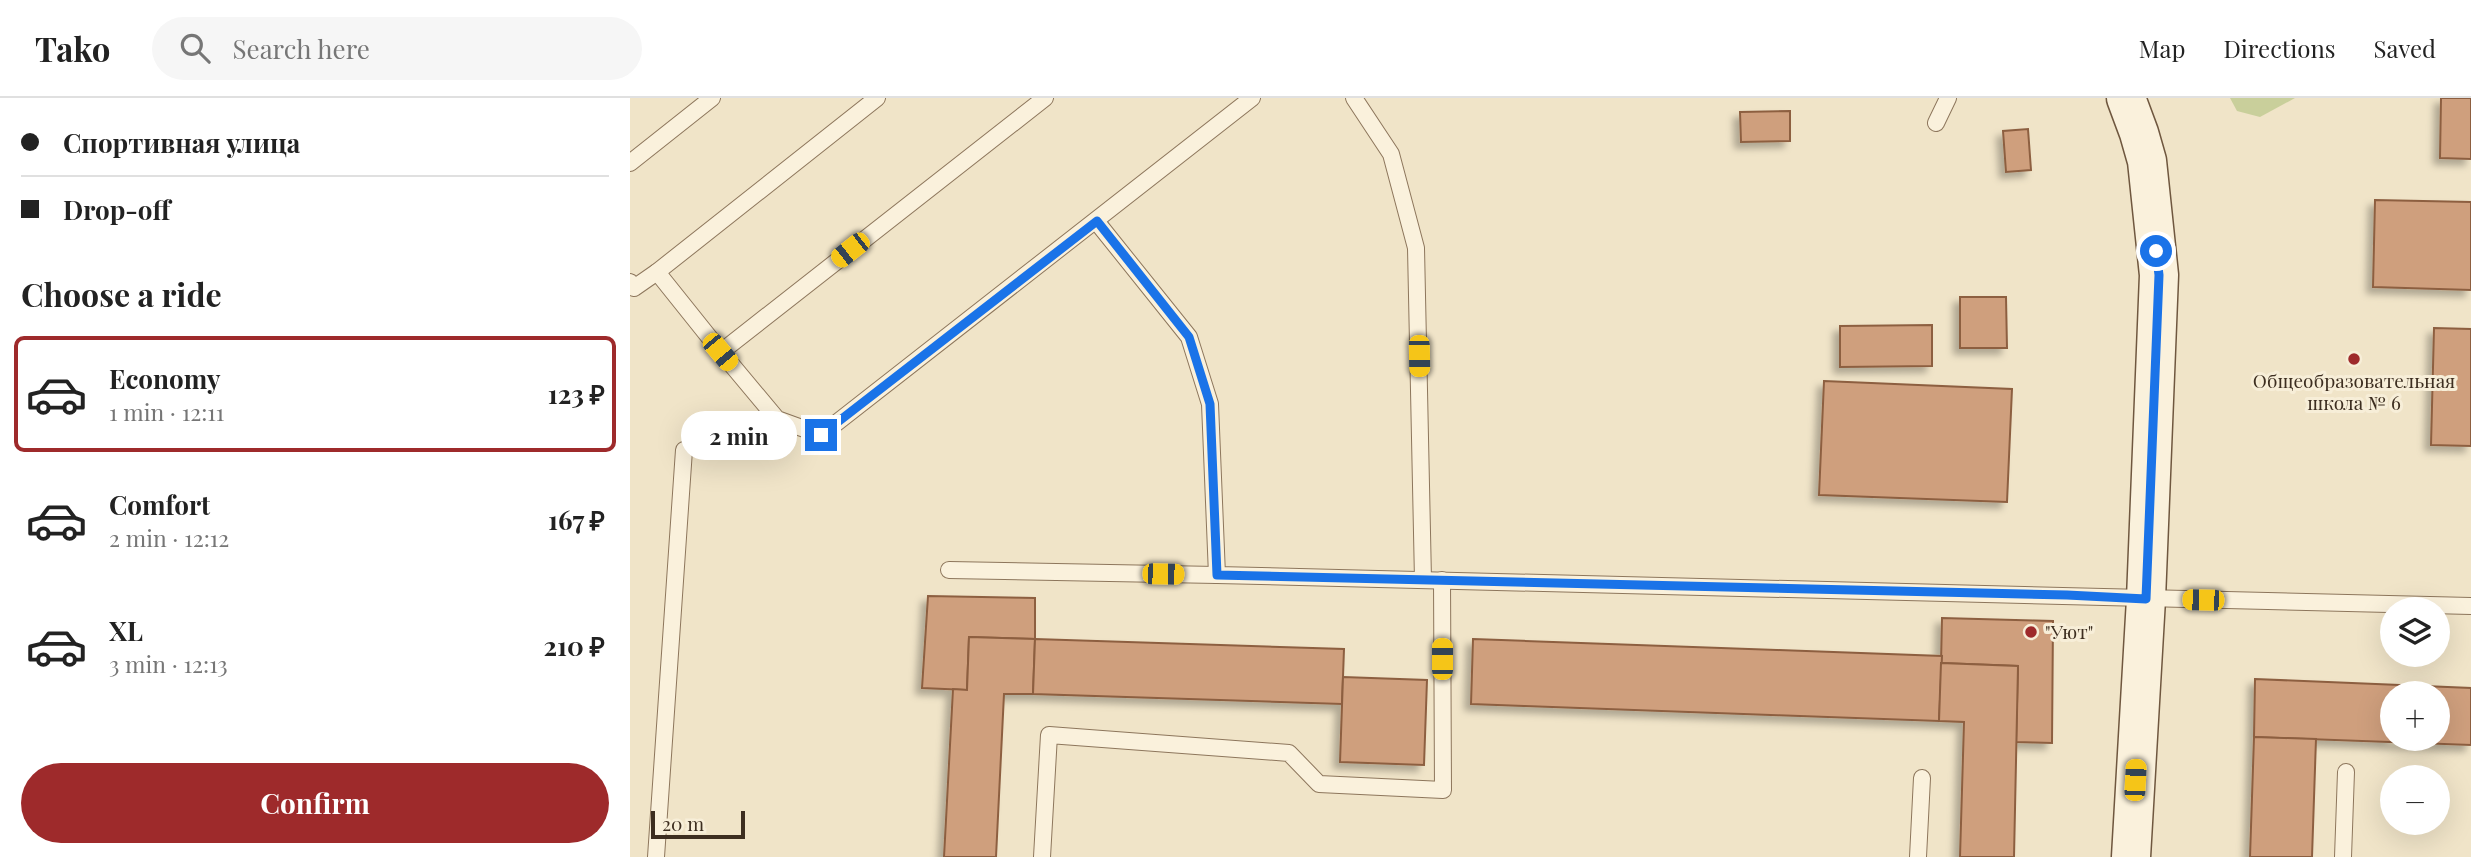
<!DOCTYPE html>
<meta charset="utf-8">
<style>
body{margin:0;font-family:"Playfair Display",serif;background:#f6f6f6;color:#222;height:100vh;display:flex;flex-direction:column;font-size:26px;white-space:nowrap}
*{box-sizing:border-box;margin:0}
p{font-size:23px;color:#767676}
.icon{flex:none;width:38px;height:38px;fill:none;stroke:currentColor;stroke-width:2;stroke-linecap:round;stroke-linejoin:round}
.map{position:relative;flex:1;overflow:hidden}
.drawer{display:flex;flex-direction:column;background:#fff;width:630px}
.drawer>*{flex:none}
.guide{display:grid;align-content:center;height:154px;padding:0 21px;background:#fff}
.fabs{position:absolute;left:1750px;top:499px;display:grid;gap:14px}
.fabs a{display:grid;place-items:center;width:70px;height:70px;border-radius:50%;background:#fff;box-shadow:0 7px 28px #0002;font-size:35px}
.scale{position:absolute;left:21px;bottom:18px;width:94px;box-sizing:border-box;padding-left:7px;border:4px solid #3d2e20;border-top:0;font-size:19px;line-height:24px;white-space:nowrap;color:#3d2e20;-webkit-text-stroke:5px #f7eed8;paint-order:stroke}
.end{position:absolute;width:32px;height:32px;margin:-16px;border:9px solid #1a73e8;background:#fff;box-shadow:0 0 0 4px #fff}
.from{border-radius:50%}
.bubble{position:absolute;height:49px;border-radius:24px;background:#fff;box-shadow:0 7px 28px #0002;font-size:23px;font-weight:700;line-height:49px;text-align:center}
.car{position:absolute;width:21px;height:42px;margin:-21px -10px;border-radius:9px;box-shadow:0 0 5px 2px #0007;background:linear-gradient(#f5c518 24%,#345 0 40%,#f5c518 0 76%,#345 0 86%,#f5c518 0)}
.guide b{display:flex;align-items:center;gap:24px;height:66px;font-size:26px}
.guide b+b{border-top:2px solid #e0e0e0}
.guide i{width:18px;height:18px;background:#222}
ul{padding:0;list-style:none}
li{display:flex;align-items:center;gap:21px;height:116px;margin:0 14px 10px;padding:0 7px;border:4px solid transparent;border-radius:10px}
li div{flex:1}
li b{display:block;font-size:26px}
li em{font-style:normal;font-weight:700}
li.current{border-color:#9e2a2b}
li>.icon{width:63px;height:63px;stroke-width:1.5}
h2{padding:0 21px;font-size:32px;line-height:84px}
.cta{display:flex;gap:14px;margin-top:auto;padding:14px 21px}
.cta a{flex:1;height:80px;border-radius:42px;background:#9e2a2b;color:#fff;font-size:28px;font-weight:700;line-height:80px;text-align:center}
header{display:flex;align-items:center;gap:42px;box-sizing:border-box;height:98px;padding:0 35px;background:#fff;border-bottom:2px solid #e0e0e0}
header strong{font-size:33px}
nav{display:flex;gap:38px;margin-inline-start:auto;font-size:24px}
.search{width:490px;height:63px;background:#f6f6f6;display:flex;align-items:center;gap:18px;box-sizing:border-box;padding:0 24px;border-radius:38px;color:#767676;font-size:26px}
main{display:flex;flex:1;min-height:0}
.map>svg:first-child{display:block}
</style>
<header>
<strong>Tako</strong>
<div class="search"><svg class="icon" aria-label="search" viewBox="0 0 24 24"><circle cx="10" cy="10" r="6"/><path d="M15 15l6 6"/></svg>Search here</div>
<nav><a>Map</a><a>Directions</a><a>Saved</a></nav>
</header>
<main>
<section class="drawer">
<div class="guide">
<b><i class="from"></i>Спортивная улица</b>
<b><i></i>Drop-off</b>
</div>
<h2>Choose a ride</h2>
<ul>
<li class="current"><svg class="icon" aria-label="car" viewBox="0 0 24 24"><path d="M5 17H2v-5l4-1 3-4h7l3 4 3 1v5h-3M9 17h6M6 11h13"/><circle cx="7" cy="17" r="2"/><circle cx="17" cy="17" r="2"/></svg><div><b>Economy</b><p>1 min · 12:11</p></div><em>123 ₽</em></li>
<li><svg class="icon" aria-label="car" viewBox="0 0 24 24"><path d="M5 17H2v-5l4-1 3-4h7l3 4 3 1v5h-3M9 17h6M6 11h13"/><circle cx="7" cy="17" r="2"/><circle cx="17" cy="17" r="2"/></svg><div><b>Comfort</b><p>2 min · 12:12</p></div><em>167 ₽</em></li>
<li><svg class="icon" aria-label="car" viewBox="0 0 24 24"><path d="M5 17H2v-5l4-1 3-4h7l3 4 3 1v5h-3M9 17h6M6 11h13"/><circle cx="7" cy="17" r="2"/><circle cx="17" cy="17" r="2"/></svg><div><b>XL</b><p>3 min · 12:13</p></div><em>210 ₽</em></li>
</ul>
<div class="cta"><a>Confirm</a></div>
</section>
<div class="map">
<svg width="1841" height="759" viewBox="0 0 1841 759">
<defs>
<filter id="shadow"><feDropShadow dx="-6" dy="6" stdDeviation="3.5" flood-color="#0004"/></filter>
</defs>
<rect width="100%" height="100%" fill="#f0e4c8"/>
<path fill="#c9cf9b" d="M1600,0H1665L1630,19L1607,13Z"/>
<g fill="#cf9f7d" stroke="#8d5f41" stroke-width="2" fill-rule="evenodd" filter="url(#shadow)">
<path d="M1811,0H1841V61L1810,60Z"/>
<path d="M1160,13V43L1111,44L1110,14Z"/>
<path d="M1398,31L1401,72L1376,74L1373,33Z"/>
<path d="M1745,102L1841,104V192L1743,189Z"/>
<path d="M1330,199H1376L1377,250H1330Z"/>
<path d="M1302,227V268L1210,269V228Z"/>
<path d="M1804,230L1841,231V348L1801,347Z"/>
<path d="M1194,283L1382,291L1377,404L1189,397Z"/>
<path d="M298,498L405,500V541L339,539L337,592L292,590Z"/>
<path d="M1312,520L1423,523L1422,645L1386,644L1388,568L1311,565Z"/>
<path d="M339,539L405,541L403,596H374L366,759H314L323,591L337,592Z"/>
<path d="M405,541L714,551L712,606L403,596Z"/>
<path d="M843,541L1312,558L1309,623L841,606Z"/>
<path d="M1311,565L1388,568L1384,759H1330L1334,624L1309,623Z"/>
<path d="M713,579L797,582L794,667L710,664Z"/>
<path d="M1625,581L1841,590V647L1624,639ZM1762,595H1808V640H1762Z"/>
<path d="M1624,639L1686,641L1682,759H1620Z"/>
</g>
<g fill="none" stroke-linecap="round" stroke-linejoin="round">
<g stroke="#8d765c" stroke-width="18">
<g id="lane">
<path d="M724,0L761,56L786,150L793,482"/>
<path d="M1306,25L1318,0"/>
<path d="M0,65L82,0"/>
<path d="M466,123L559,239L580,306L587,477L1841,508"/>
<path d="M27,174L91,254L415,0"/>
<path d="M0,184L4,190L27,174L247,0"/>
<path d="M91,254L147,321L191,337L622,0"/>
<path d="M319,472L587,477"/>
<path d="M26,759L54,352"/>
<path d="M412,759L419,637L659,655L689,686L813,692L812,482"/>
<path d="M1288,759L1292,680"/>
<path d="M1713,759L1716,674"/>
</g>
</g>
<g stroke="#6f573f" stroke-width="41">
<path id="secondary" d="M1496,0L1509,35L1517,63L1529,177L1516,501L1501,759"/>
</g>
<use href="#lane" stroke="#faf1dc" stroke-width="16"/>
<use href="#secondary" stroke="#faf1dc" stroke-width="38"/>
</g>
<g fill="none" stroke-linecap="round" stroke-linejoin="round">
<path stroke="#1a73e8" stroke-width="9" d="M191,337L467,123L559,239L580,306L587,477L1437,497L1516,501L1529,177L1526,153"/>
</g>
<g fill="#9e2a2b" stroke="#f7eed8" stroke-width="2.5">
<circle cx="1724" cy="261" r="7"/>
<circle cx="1401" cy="534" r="7"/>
</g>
<g text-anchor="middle" stroke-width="6" stroke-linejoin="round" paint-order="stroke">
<g font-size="19" fill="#3d2e20" stroke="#f7eed8">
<text x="1724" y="290">Общеобразовательная<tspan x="1724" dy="22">школа № 6</tspan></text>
<text x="1415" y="541" text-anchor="start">"Уют"</text>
</g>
</g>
</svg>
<div class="fabs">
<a><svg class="icon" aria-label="layers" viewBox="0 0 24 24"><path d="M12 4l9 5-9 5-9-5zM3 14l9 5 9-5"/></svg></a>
<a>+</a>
<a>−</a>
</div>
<div class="scale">20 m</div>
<i class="end from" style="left:1526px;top:153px"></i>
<i class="end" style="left:191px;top:337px"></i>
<div class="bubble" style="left:51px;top:313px;width:116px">2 min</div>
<i class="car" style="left:220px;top:152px;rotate:232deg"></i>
<i class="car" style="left:90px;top:254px;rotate:140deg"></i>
<i class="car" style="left:789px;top:258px;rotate:179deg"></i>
<i class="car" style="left:533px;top:476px;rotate:91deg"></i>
<i class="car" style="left:1573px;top:502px;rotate:271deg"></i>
<i class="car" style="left:812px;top:561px;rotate:0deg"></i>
<i class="car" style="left:1505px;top:682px;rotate:3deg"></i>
</div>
</main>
